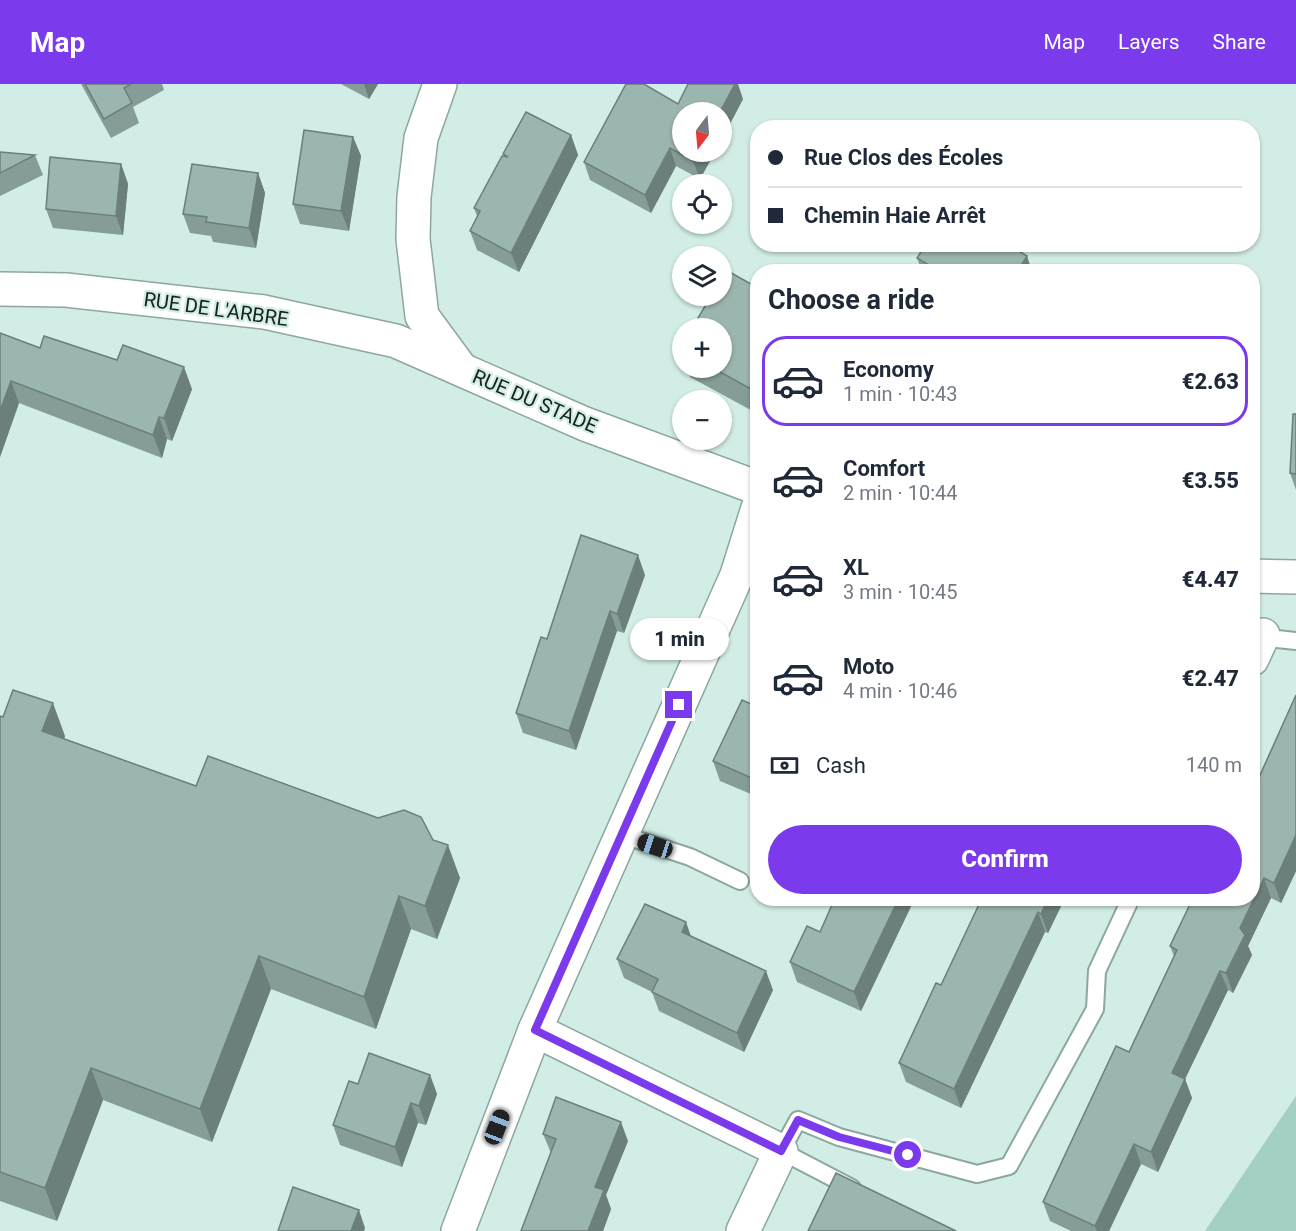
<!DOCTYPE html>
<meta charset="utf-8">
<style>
body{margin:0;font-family:Roboto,sans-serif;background:#f2f2f3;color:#1f2937;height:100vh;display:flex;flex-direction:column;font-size:22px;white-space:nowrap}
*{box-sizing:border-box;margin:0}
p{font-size:20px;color:#747a83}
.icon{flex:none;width:33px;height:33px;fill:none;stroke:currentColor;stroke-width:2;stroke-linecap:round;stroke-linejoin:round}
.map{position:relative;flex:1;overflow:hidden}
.sheet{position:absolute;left:750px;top:180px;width:510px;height:642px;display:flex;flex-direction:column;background:#fff;border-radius:24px;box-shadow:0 2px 4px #0004}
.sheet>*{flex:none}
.top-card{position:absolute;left:750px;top:36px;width:510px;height:132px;border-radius:24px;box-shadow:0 2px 4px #0004;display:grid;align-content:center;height:132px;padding:0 18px;background:#fff}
.needle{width:39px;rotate:196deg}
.buttons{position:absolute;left:672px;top:18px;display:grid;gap:12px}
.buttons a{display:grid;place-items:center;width:60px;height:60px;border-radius:50%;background:#fff;box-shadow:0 2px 4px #0004;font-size:30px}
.end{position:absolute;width:27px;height:27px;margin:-14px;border:8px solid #7c3aed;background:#fff;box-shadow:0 0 0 3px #fff}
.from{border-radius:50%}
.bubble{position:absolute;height:42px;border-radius:21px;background:#fff;box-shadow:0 2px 4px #0004;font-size:20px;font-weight:800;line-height:42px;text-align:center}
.car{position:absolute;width:18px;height:36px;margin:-18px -9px;border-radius:8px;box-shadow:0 0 4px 2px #0007;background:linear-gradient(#222 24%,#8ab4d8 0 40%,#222 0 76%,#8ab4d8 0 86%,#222 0)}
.top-card b{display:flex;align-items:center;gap:21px;height:57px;font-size:22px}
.top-card b+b{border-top:2px solid #e0e1e3}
.top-card i{width:15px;height:15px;background:#1f2937}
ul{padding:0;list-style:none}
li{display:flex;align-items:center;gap:18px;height:90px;margin:0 12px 9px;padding:0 6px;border:3px solid transparent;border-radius:24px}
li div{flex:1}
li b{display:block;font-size:22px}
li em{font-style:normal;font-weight:800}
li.current{border-color:#7c3aed}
li>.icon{width:54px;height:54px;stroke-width:1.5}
h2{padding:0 18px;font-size:27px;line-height:72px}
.pay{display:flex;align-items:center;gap:15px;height:66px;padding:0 18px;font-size:22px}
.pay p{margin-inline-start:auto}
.cta{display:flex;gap:12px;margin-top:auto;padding:12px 18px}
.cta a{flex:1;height:69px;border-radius:36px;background:#7c3aed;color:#fff;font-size:24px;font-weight:800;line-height:69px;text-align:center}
header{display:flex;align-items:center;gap:36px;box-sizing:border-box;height:84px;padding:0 30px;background:#7c3aed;color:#fff}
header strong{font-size:28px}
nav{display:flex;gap:33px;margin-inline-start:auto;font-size:21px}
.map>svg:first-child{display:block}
</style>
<header>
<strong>Map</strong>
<nav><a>Map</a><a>Layers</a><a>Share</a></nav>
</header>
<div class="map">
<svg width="1296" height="1147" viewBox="0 0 1296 1147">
<rect width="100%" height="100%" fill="#d1ede5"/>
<path fill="#a4d0c4" d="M1296,1012V1147H1205Z"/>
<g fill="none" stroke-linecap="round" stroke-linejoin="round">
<g stroke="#8ca79f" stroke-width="20">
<g id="lane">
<path d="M1259,549L1277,555L1296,557"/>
<path d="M620,750L690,773L740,797"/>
<path d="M852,1104L781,1067L798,1036L839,1053L977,1090L1009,1082L1095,925L1097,887L1131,814"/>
</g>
</g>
<g stroke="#8ca79f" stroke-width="36">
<g id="street">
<path d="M440,0L421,54L414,113L413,155L422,232L461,285"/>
<path d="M1252,575L1263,551"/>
<path d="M535,946L781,1067L743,1147"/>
<path d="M458,1147L535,946L737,491L758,424"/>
</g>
</g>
<g stroke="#8ca79f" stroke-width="36">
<g id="secondary">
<path d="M0,205L66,206L264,228L396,257L585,340L758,404"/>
<path d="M1252,492L1296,493"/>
</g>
</g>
<use href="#lane" stroke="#fff" stroke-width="16"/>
<use href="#street" stroke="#fff" stroke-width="33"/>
<use href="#secondary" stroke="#fff" stroke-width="33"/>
</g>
<g fill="#859d96">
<path d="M81,0H162L164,6L133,23L139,39L111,54Z"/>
<path d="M341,0H378L369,15Z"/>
<path d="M743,15L722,55V28L682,68H715L700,95L676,82L651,129L590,96L584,78L678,20Z"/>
<path d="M571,51L578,71L519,188L477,166L470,147L477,132L474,124L504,72L503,70Z"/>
<path d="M353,53L361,72L349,147L300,140L293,120Z"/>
<path d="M0,68L35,71L43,91L0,112Z"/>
<path d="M121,80L128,100L123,151L53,144L46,125Z"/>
<path d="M258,89L265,109L256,164L213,158L211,152L190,149L183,130Z"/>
<path d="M1027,172L1032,188H922L917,174Z"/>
<path d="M758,204V330L690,293L687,284H722Z"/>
<path d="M0,249L40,264L117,276L192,305L172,357L167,355L162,374L19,319L0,373Z"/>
<path d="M1296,330V406L1290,389Z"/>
<path d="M645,491L624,549L617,547L576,666L523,649L516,629L547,555Z"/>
<path d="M1296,611V787L1281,819L1271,814L1248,862L1252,871L1233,909L1228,906L1185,995L1192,1014L1158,1088L1141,1080L1109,1147H1071L1050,1137L1043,1118L1129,968L1174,872L1170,862L1252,814Z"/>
<path d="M758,623V713L720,697L713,677Z"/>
<path d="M0,632L65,652L64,655L196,702L433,756L460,794L437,855L411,845L376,945L271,905L212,1058L103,1016L57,1137L0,1117Z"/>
<path d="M835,814H915L861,927L797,898L790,878L820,848Z"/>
<path d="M982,814H1065L1048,849L1045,848L961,1024L906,998L899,979L941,901Z"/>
<path d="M691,852L773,906L744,968L659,927L652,908L624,894L617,875Z"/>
<path d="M430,991L437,1010L426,1041L418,1039L402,1083L340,1061L333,1041L358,1000Z"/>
<path d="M543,1050L628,1057L606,1111L611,1125L603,1147H521L551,1069Z"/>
</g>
<g fill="#6c7f7a">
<path d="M364,0H378L369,15Z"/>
<path d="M735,0H738L743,15L722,55V28H720Z"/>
<path d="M571,51L578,71L519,188L511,169Z"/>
<path d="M353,53L361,72L349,147L341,127Z"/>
<path d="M670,64L676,82L651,129L645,111Z"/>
<path d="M699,68H715L700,95L693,77Z"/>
<path d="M121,80L128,100L123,151L116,132Z"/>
<path d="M258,89L265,109L256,164L249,144Z"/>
<path d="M1027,172L1032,188H1017Z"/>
<path d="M184,283L192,305L172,357L164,334Z"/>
<path d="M11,297L19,319L0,373V327Z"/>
<path d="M159,333L167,355L162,374L153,351Z"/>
<path d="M638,471L645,491L624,549L617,530Z"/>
<path d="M610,527L617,547L576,666L569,647Z"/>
<path d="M53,619L65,652L54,680L42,647Z"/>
<path d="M758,687V706L754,695Z"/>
<path d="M1296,751V787L1281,819L1274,799Z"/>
<path d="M448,761L460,794L437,855L425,822Z"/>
<path d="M1264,794L1271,814L1248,862L1252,871L1233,909L1226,889L1240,844Z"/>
<path d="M399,812L411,845L376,945L364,913Z"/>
<path d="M899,814H915L861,927L854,908Z"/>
<path d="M1048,814H1065L1048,849L1041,830Z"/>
<path d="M1038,828L1045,848L961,1024L954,1005Z"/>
<path d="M686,838L693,858L682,848Z"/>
<path d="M259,872L271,905L212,1058L200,1025Z"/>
<path d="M766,887L773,906L744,968L737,949Z"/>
<path d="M1220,887L1228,906L1185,995L1192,1014L1158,1088L1151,1068L1172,989Z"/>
<path d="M91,984L103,1016L57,1137L45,1104Z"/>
<path d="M430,991L437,1010L426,1041L419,1022Z"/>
<path d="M411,1019L418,1039L402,1083L395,1063Z"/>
<path d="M621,1038L628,1057L606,1111L611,1125L603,1147H588L595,1103Z"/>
<path d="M1134,1060L1141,1080L1109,1147H1097L1095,1142Z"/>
<path d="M359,1126L365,1144L364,1147H351Z"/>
</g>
<g fill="#9bb6ae" stroke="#6c7f7a" stroke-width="1.5">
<path d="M85,0H131L124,4L132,19L104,35Z"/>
<path d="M626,0H644L678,20L688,0H735L720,28H682V68H699L693,77L670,64L645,111L584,78Z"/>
<path d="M526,28L571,51L511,169L470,147L480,127L474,124L502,72L508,73L503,70Z"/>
<path d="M304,46L353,53L341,127L293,120Z"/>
<path d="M0,68L35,71L0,89Z"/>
<path d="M50,73L121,80L116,132L46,125Z"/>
<path d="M192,80L258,89L249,144L206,138L207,133L183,130Z"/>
<path d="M926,160H1007L1027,172L1017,188H940L917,174Z"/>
<path d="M726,186L758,204V309L713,284H722V244H692L711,212H722V193Z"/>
<path d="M0,249L40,264L44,252L117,276L123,261L184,283L164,334L159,333L153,351L11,297L0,327Z"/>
<path d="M1293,330H1296V390L1290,389Z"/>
<path d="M581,451L638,471L617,530L610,527L569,647L516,629L541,553L547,555Z"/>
<path d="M13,606L53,619L42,647L196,702L208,672L378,734L404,726L421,733L433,756L448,761L425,822L399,812L364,913L259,872L200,1025L91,984L45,1104L0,1088V632L3,633Z"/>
<path d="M1296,611V751L1274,799L1264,794L1240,844L1245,851L1226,889L1220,887L1172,989L1185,995L1151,1068L1134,1060L1095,1142L1043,1118L1116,962L1129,968L1177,866L1170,862L1193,814H1252V709Z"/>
<path d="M742,616L758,623V686L754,695L713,677Z"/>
<path d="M835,814H899L854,908L790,878L807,842L820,848Z"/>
<path d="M982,814H1048L1041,830L1038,828L954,1005L899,979L936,899L941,901Z"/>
<path d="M645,820L686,838L682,848L766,887L737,949L652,908L658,895L617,875Z"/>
<path d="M369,969L430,991L419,1022L411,1019L395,1063L333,1041L349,997L358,1000Z"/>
<path d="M556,1013L621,1038L595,1103L604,1106L588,1147H521L556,1055L543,1050Z"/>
<path d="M836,1089L956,1147H808Z"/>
<path d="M293,1103L359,1126L351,1147H278Z"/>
</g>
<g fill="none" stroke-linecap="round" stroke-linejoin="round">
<path stroke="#7c3aed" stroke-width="8" d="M679,621L535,946L781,1067L798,1036L839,1053L908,1071"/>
</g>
<g text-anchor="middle" stroke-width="4.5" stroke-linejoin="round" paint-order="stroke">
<g font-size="20" fill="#17211e" stroke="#d1ede5">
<text transform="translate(216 225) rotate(8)" y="7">RUE DE L'ARBRE</text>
<text transform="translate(535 317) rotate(23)" y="7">RUE DU STADE</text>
</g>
</g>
</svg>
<div class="buttons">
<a><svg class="needle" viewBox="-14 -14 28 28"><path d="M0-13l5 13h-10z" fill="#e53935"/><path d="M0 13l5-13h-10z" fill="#747a83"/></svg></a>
<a><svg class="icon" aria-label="locate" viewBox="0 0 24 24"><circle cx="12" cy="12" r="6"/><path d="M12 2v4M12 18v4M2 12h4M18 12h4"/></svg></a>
<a><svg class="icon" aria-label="layers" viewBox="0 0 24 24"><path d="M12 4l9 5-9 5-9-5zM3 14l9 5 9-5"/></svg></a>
<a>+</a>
<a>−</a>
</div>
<i class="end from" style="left:908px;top:1071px"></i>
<i class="end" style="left:679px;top:621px"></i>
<div class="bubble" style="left:630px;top:534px;width:99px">1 min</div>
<i class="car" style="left:655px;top:762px;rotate:288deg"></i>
<i class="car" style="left:497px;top:1043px;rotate:21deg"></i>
<div class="top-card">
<b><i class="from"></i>Rue Clos des Écoles</b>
<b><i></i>Chemin Haie Arrêt</b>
</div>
<section class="sheet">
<h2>Choose a ride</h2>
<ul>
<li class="current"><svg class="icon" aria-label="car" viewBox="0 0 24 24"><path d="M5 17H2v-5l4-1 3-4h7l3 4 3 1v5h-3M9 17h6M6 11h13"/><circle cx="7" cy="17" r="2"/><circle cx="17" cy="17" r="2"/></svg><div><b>Economy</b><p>1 min · 10:43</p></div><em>€2.63</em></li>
<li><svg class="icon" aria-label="car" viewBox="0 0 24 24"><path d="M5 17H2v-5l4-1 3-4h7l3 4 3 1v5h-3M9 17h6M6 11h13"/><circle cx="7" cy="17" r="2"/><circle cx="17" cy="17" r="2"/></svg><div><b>Comfort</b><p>2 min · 10:44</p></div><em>€3.55</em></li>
<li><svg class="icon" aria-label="car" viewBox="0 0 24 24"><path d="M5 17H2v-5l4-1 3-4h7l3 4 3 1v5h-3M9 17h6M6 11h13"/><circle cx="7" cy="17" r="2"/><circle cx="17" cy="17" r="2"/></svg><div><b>XL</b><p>3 min · 10:45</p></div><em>€4.47</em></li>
<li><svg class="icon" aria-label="car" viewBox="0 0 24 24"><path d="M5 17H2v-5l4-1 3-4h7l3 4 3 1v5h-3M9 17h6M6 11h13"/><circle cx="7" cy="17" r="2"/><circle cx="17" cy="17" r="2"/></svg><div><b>Moto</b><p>4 min · 10:46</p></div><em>€2.47</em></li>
</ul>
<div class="pay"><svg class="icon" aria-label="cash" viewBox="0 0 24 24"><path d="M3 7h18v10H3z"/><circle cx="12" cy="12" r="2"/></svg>Cash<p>140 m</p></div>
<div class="cta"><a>Confirm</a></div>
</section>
</div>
